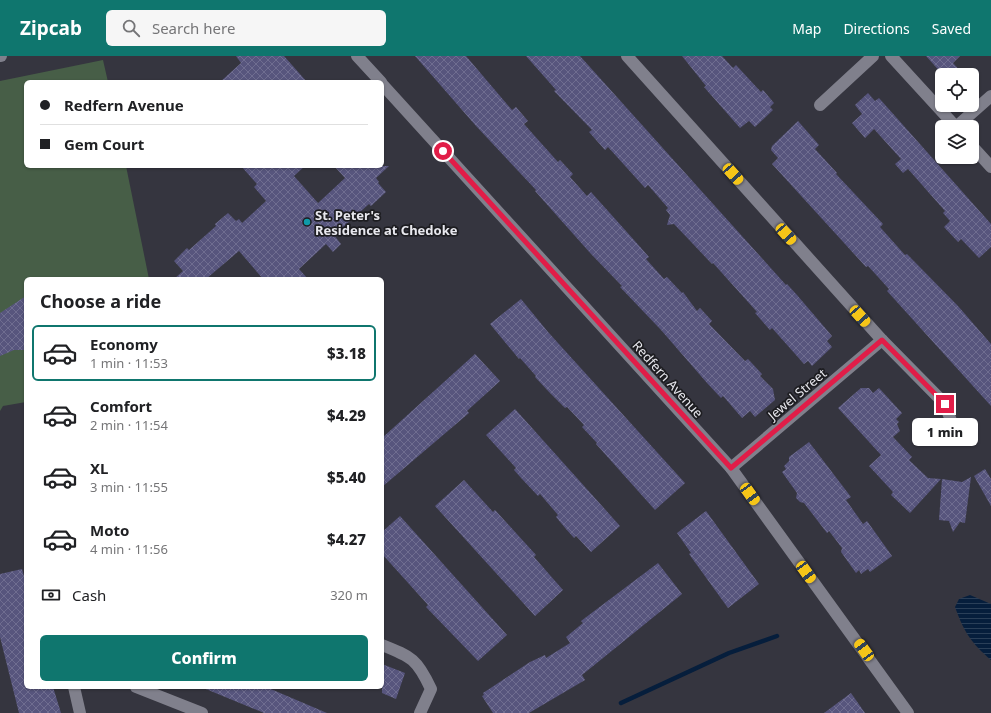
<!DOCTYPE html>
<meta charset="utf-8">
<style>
body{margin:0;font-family:"Noto Sans",sans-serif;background:#f6f6f6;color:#202124;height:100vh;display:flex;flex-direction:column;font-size:15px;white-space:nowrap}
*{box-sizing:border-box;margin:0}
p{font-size:13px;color:#757577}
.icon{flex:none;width:22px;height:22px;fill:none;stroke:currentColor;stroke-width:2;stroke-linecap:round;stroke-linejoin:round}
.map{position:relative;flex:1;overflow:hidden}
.sheet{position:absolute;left:24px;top:221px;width:360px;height:412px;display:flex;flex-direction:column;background:#fff;border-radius:6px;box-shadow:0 1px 3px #0004}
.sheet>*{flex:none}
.banner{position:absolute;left:24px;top:24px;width:360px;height:88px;border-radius:6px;box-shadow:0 1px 3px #0004;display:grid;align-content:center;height:88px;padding:0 16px;background:#fff}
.buttons{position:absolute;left:935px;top:12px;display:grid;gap:8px}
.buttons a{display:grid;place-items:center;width:44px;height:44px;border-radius:6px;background:#fff;box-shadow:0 1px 3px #0004;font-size:20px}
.end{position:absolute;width:18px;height:18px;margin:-9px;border:5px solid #e11d48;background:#fff;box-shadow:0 0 0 2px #fff}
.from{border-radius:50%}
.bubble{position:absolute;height:28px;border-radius:6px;background:#fff;box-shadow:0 1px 3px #0004;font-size:13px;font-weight:800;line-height:28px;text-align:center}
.car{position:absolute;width:12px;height:24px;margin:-12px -6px;border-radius:5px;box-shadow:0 0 3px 1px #0007;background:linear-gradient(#f5c518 24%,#345 0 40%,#f5c518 0 76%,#345 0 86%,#f5c518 0)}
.banner b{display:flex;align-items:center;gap:14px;height:38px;font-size:15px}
.banner b+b{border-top:1px solid #e0e0e0}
.banner i{width:10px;height:10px;background:#202124}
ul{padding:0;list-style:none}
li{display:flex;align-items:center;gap:12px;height:56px;margin:0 8px 6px;padding:0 8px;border:2px solid transparent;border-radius:6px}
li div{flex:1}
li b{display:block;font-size:15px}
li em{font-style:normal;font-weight:800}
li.active{border-color:#0f766e}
li>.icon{width:36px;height:36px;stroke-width:1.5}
h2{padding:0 16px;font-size:18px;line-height:48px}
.pay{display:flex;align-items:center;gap:10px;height:44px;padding:0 16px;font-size:15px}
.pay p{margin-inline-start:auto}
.action{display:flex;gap:8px;margin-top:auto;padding:8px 16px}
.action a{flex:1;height:46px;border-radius:6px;background:#0f766e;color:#fff;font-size:16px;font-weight:800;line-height:46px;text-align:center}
header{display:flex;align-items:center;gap:24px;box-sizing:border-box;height:56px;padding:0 20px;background:#0f766e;color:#fff}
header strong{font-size:19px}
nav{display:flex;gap:22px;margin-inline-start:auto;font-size:14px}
.search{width:280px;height:36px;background:#f6f6f6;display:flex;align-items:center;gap:10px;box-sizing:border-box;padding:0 14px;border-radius:6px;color:#757577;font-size:15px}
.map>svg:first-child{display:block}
</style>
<header>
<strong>Zipcab</strong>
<div class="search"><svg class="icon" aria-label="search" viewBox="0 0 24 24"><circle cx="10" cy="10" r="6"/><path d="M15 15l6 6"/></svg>Search here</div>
<nav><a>Map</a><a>Directions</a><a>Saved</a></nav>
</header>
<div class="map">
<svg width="991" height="657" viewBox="0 0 991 657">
<defs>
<pattern id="water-rules" width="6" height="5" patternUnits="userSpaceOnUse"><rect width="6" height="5" fill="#061e3c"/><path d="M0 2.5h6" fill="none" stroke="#2a3f58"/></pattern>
<pattern id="building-cross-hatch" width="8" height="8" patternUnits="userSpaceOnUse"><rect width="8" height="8" fill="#57557d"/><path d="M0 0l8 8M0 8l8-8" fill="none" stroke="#6f6d90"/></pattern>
</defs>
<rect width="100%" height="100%" fill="#35353f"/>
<path fill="#475e47" d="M103,4L108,26H26V110H126L149,223H26V346L3,350L0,355V25Z"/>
<path fill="url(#water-rules)" d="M970,539L991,548V604C971,587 964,576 955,551L959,543Z"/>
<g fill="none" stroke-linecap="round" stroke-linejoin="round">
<path stroke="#061e3c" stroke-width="4.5" d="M621,647L729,597L777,580"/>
</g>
<g fill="url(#building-cross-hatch)">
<path d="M236,0H284L307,26H220L241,7Z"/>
<path d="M415,0H466L512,54L516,51L528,65L524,68L558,106L560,104L573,118L570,121L587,140L591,136L634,184L649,201L646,203L664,223L667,221L682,237L683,236L697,255L700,252L712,265L709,268L745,305L748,303L762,318L760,320L773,333L775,344L755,361L750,355L742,362L723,340L721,342L707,327L661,274L620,231L622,230L591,198L535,135L536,134L476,70Z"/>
<path d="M526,0H580L786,229L787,228L797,239L832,280L827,285L832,291L812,310L808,305L804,308L772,272L770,274L755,257L757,256L713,207L712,208L674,168L667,169L670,159L666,154L668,152L648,129L645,132L608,91L605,94L589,76L592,74L554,35L556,34Z"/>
<path d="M682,0H722L733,12L736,9L761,36L763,34L774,47L770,51L773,54L755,71L749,65L740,72L704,31L706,30Z"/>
<path d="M926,0H960L953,7L964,19H943Z"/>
<path d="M868,37L875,45L879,42L991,168V191L979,202L961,183L958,186L944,171L950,165L943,157L945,155L908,113L903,117L895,108L901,103L874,73L865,82L852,67L862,58L855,49Z"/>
<path d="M798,65L819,89L815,93L837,117L836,118L883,168L880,171L905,199L907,198L958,250L991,288V350L887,235L889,233L868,210L866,211L772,108L778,102L771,94L772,90Z"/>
<path d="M241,110H305L294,120L318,147L345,122L334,110H389L376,122L379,126L378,127L386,136L371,150L369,148L334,179L341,188L333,196L326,188L299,213L308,223H263L239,195L206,223H174L183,215L174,205L187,192L189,194L216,170L215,168L228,157L236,165L239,163L242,167L266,145L254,131L257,128Z"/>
<path d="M26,240V294H14L0,300V257Z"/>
<path d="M521,243L548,276L685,427L655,454L596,388L597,387L582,371L584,369L567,351L565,352L549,336L535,321L536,320L520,302L519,303L490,268Z"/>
<path d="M475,298L500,325L467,355L469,357L382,431V382Z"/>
<path d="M861,332H869L873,337L879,332L902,357L896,363L899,366L897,368L900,375L893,381L912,401L909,404L928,422L941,423L910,457L891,439L893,436L869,410L881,399L838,352Z"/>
<path d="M515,353L620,470L591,496L576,480L574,482L566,473L556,461L558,459L540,438L538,440L522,423L514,414L516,412L486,379Z"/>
<path d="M809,386L851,441L846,444L863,468L867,465L892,500L870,516L868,513L861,518L859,514L856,517L841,496L842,492L829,475L827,477L804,447L800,446L796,442L797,437L782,416L786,413L784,410L789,405V401Z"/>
<path d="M985,413L991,423V450L974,420Z"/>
<path d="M971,421L965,467L960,466L953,476L949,465L939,464L942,423L962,426Z"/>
<path d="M464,424L493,456L495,454L526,488L536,499L534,501L563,534L535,560L435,450Z"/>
<path d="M706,455L759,528L728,552L689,498L691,497L677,477Z"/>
<path d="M400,460L507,579L478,605L426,551L428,549L382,498V476Z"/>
<path d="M658,507L682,538L582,619L585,624L529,657H493L482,640L484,639L483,637L530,606L545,599L546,602L570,587L566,581L583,567L581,565Z"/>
<path d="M22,513L26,527V631H53L61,657H19L0,581V518Z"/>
<path d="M382,608L405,617L396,643L382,637Z"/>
<path d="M201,631H266L327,657H264Z"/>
<path d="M851,637L865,657H824Z"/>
</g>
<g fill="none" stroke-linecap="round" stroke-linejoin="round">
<g stroke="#80808c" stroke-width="12">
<path d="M0,0H1"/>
<path d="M357,0L381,26"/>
<path d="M627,0L882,284L945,348L955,376"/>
<path d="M891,0L956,71"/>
<path d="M382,28L731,412L908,657"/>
<path d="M820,49L873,0"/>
<path d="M956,71L991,40"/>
<path d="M972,90L991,111"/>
<path d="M731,412L882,284"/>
<path d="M382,589C412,601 417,603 431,633L420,657"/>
<path d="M74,631L80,657"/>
<path d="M136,631L202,657"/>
</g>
</g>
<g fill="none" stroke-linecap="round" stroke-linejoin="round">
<path stroke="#e11d48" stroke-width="5" d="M443,95L731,412L882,284L945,348"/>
</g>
<circle fill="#0f9aa8" stroke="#1d1d21" stroke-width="1.5" cx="307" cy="166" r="4"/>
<g text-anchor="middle" stroke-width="3.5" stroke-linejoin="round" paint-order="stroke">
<g font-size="13" font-weight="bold" fill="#e8e8ee" stroke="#1d1d21" text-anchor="start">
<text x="315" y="164">St. Peter's<tspan x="315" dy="15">Residence at Chedoke</tspan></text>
</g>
<g font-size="13" fill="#e8e8ee" stroke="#1d1d21">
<text transform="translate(668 323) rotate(48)" y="5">Redfern Avenue</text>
<text transform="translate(797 338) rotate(-40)" y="5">Jewel Street</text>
</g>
</g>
</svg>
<div class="buttons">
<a><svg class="icon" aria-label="locate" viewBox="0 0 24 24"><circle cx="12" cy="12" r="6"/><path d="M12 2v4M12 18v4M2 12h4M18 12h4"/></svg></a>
<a><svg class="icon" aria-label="layers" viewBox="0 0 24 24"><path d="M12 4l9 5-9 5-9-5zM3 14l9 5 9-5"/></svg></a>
</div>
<i class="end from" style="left:443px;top:95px"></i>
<i class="end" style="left:945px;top:348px"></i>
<div class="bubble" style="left:912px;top:362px;width:66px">1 min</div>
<i class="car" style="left:733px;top:118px;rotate:138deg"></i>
<i class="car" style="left:786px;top:178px;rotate:138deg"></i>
<i class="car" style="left:860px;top:260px;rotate:138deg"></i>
<i class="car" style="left:750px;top:438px;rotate:144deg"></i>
<i class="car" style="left:806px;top:516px;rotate:144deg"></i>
<i class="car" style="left:864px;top:594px;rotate:324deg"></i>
<div class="banner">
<b><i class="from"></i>Redfern Avenue</b>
<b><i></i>Gem Court</b>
</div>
<section class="sheet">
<h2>Choose a ride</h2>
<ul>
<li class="active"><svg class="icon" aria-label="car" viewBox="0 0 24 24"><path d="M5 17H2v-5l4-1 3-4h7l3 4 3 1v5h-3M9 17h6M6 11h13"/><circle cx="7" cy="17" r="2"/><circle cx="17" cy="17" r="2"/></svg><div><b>Economy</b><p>1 min · 11:53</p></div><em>$3.18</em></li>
<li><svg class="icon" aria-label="car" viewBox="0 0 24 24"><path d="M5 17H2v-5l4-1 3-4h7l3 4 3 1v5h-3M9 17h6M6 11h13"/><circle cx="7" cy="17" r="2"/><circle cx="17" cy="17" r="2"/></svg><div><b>Comfort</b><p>2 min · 11:54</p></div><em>$4.29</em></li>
<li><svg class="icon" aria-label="car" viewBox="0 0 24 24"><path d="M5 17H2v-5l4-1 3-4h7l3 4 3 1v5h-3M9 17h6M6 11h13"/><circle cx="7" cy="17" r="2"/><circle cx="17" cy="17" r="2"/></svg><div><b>XL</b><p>3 min · 11:55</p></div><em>$5.40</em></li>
<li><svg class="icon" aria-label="car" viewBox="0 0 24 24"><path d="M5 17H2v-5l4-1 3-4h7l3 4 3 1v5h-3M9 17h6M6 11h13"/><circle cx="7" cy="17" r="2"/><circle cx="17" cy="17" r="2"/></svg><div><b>Moto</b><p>4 min · 11:56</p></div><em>$4.27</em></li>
</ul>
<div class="pay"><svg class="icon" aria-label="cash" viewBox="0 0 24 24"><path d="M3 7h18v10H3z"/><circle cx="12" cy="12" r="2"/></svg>Cash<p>320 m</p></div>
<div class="action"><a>Confirm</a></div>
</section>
</div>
